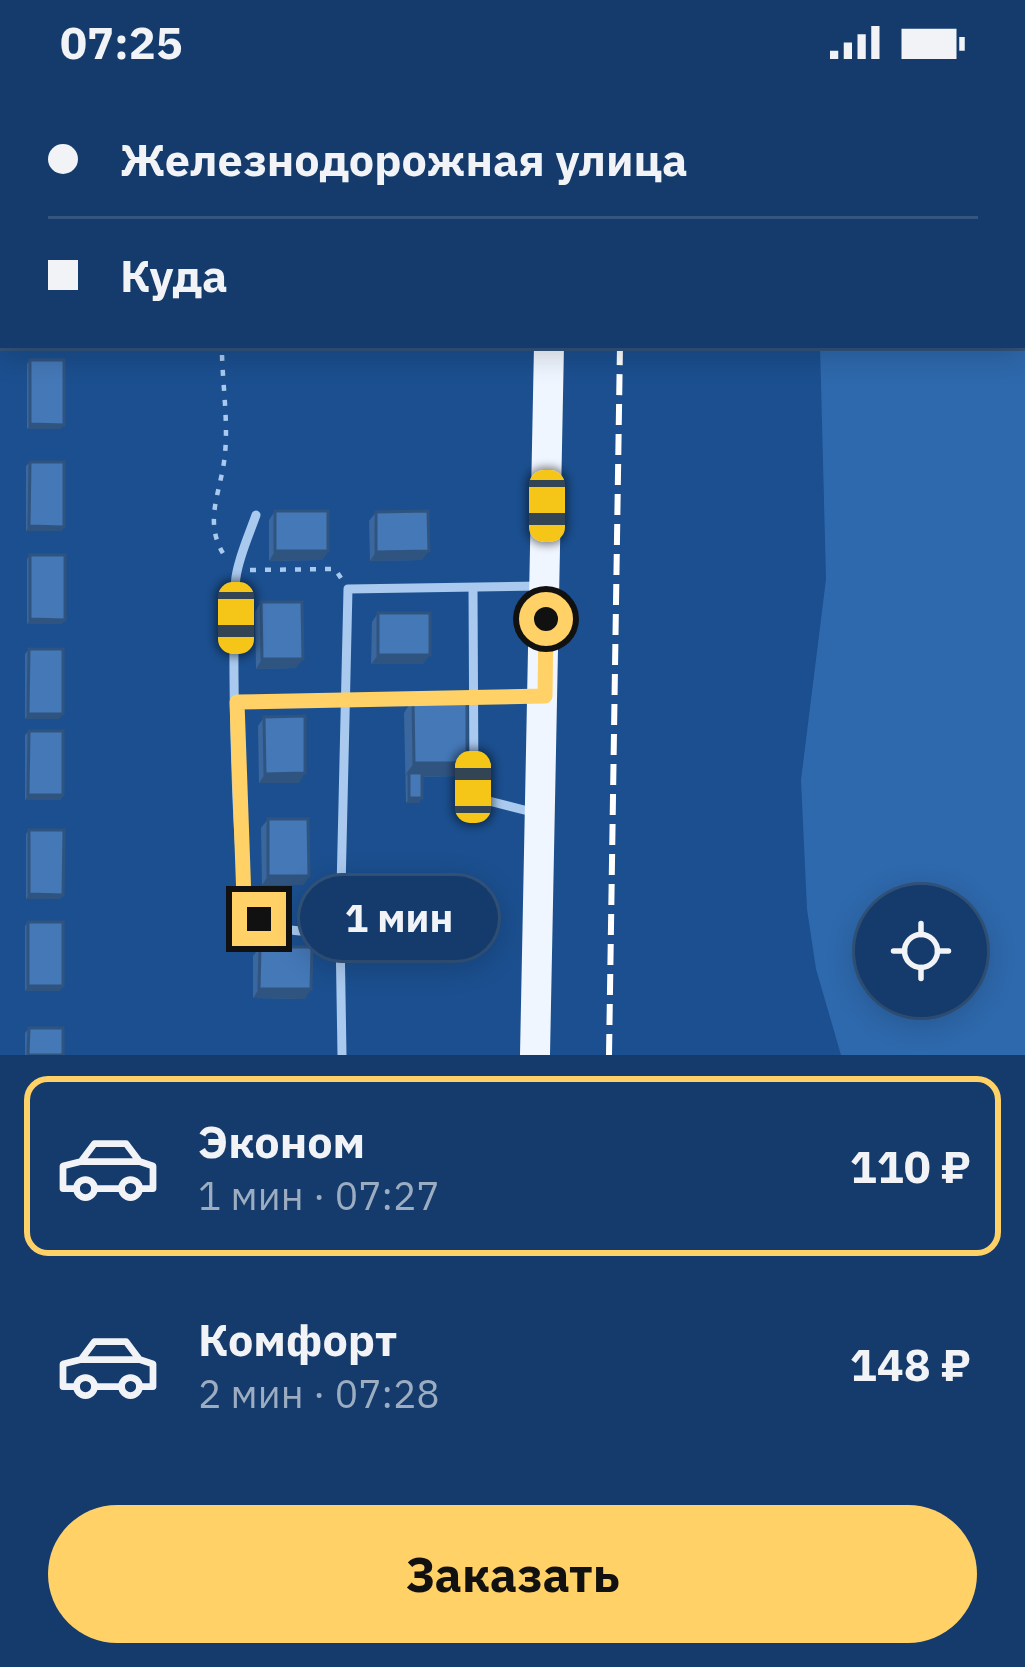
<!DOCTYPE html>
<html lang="ru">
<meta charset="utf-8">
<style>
body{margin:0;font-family:"IBM Plex Sans",sans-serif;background:#1d4271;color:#f1f3f6;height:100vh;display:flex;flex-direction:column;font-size:45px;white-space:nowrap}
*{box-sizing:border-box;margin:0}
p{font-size:39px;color:#9dadc1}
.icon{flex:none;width:66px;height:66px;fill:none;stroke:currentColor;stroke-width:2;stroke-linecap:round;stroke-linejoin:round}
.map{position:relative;height:971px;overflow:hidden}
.sheet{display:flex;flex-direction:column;background:#143b6b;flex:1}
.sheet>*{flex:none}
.top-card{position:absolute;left:0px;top:0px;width:1026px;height:264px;box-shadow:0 6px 30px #0003,0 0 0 3px #33557e;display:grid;align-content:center;height:264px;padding:0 48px;background:#143b6b}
.tools{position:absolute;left:855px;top:801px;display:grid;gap:24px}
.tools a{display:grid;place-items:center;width:132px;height:132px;border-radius:50%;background:#143b6b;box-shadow:0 6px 30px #0003,0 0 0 3px #33557e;font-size:60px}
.end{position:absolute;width:54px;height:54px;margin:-27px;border:15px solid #ffd166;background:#111;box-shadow:0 0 0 6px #111}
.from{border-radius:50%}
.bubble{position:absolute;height:84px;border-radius:42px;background:#143b6b;box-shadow:0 6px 30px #0003,0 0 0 3px #33557e;font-size:39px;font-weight:700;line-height:84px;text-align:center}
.car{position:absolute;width:36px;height:72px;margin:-36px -18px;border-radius:15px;box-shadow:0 0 9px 3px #0007;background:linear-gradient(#f5c518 24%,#345 0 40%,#f5c518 0 76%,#345 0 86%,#f5c518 0)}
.top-card b{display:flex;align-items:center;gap:42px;height:114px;font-size:45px}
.top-card b+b{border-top:3px solid #33557e}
.top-card i{width:30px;height:30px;background:#f1f3f6}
ul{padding:21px 0 0;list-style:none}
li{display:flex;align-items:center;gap:36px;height:180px;margin:0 24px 18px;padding:0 24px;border:6px solid transparent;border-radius:24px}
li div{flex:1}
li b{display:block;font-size:45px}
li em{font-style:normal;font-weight:700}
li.selected{border-color:#ffd166}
li>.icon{width:108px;height:108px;stroke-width:1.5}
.action{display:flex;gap:24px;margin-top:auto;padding:24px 48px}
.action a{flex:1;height:138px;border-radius:72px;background:#ffd166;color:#111;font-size:48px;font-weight:700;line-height:138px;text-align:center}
.status{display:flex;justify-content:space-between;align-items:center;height:84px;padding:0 60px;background:#143b6b;direction:ltr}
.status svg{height:33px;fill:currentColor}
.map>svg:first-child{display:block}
</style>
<div class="status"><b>07:25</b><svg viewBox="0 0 49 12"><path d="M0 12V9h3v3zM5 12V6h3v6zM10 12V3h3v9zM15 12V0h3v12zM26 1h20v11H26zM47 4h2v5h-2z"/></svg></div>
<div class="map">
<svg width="1025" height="971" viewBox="0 0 1025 971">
<rect width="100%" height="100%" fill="#1b4f8f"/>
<path fill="#2e69ad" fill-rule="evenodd" d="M870,0H1025V971H841L816,885L807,825L801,696L826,495L820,261H1023V3H865ZM876,822H966V912H876Z"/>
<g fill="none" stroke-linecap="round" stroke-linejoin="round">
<g stroke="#a9c9ee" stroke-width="4.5" stroke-dasharray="6 9" stroke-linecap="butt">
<path d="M222,271C223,305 229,344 224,378C219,412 204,439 224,471"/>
<path d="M250,486L335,485L341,494"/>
</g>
<g stroke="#a9c9ee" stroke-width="9">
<path d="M108,0L110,3"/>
<path d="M392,3V0"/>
<path d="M229,261H327"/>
<path d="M256,431C249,451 239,472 236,493C231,528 235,802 248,821C269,852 307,847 340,848L348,505L541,502"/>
<path d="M473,504L474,703L481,715L536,729"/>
<path d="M237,618L538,612"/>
<path d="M340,848L342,971"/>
</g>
<path stroke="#a9c9ee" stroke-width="21" d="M0,172V0"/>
<g stroke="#f0f6ff" stroke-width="30">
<path d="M550,3V0"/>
<path d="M535,971L549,261"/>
</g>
<g stroke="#fff" stroke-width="6" stroke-dasharray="21 9" stroke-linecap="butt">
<path d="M623,3V0"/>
<path d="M653,3L654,0"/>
<path d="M609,971L620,261"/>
</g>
</g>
<g fill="#3a679d">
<rect x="427" y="0" width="56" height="3"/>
<path d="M30,276L61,345H27V280Z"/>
<path d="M30,378L64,443L61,447H26V382Z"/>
<path d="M275,427L328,467L322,476L269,477V436Z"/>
<path d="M376,428L422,476L370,477L369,437Z"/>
<path d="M30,471L65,536L61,540H27V475Z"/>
<path d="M261,518L296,584L256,585L255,528Z"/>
<path d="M378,529L423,580H371L372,538Z"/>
<path d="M29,565L59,635H25V570Z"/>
<path d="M413,615L467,679L458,692L422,693L419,719H406L404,629Z"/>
<path d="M264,633L299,699H259L258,642Z"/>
<path d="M29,647L63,711L60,716H25V651Z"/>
<path d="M268,735L309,792L303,801H262L261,744Z"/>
<path d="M29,746L63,811L60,815H26V750Z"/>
<path d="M28,838L63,902L59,907H25V842Z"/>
<path d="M260,863L305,915L253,914V872Z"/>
<path d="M29,944L63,971H25V949Z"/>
</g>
<g fill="#305480">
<path d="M30,340L64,341L61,345H27Z"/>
<path d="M29,442L64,443L61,447H26Z"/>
<path d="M275,467H328L322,476L269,477Z"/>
<path d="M429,467L422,476L370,477L376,468Z"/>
<path d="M30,535L65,536L61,540H27Z"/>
<path d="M378,571H430L423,580H371Z"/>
<path d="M262,575H303L296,584L256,585Z"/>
<path d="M28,630H63L59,635H25Z"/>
<path d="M414,679H467L458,692L409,693V689L404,693Z"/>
<path d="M305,689L299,699H259L265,690Z"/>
<path d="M28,711H63L60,716H25Z"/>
<path d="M409,714H422L419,719H406Z"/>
<path d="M268,792H309L303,801H262Z"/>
<path d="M29,810L63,811L60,815H26Z"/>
<path d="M28,902H63L59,907H25Z"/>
<path d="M259,905H311L305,915L253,914Z"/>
</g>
<g fill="#4478b7" stroke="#305480" stroke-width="3">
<rect x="444" y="0" width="39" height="3"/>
<path d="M30,276H64V341L30,340Z"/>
<path d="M30,378H64V443L29,442Z"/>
<rect x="275" y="427" width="53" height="40"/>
<path d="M428,427L429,467L376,468V428Z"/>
<path d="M30,471H65V536L30,535Z"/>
<path d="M261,518H302L303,575H262Z"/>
<rect x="378" y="529" width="52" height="42"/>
<path d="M29,565H63V630H28Z"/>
<path d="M413,615H467V679H414Z"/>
<path d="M305,632V689L265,690L264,633Z"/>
<path d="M29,647H63V711H28Z"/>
<rect x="409" y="689" width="13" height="25"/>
<path d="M268,735H308L309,792H268Z"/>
<path d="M29,746H64L63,811L29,810Z"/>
<rect x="28" y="838" width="35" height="64"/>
<path d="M260,863H312L311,905H259Z"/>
<path d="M29,944H63V971H28Z"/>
</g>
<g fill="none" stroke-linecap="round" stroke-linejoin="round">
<path stroke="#ffd166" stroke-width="15" d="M259,835L244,816L237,618L545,612L546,535"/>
</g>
</svg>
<div class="tools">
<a><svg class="icon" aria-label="locate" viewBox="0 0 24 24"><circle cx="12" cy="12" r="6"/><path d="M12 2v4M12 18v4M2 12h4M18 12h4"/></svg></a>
</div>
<i class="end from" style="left:546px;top:535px"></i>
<i class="end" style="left:259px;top:835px"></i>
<div class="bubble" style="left:300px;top:792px;width:198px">1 мин</div>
<i class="car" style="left:547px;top:422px;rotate:180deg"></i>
<i class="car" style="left:236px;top:534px;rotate:180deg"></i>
<i class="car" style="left:473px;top:703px;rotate:0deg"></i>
<div class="top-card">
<b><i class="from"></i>Железнодорожная улица</b>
<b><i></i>Куда</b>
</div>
</div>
<section class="sheet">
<ul>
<li class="selected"><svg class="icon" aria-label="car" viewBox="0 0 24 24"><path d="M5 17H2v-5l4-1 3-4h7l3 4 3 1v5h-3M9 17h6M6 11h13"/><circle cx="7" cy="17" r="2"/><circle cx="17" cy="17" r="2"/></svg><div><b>Эконом</b><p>1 мин · 07:27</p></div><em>110 ₽</em></li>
<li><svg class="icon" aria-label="car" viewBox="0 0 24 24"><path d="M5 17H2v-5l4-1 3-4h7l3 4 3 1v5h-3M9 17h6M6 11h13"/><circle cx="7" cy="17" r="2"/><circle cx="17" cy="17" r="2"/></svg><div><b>Комфорт</b><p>2 мин · 07:28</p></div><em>148 ₽</em></li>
</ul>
<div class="action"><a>Заказать</a></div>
</section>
